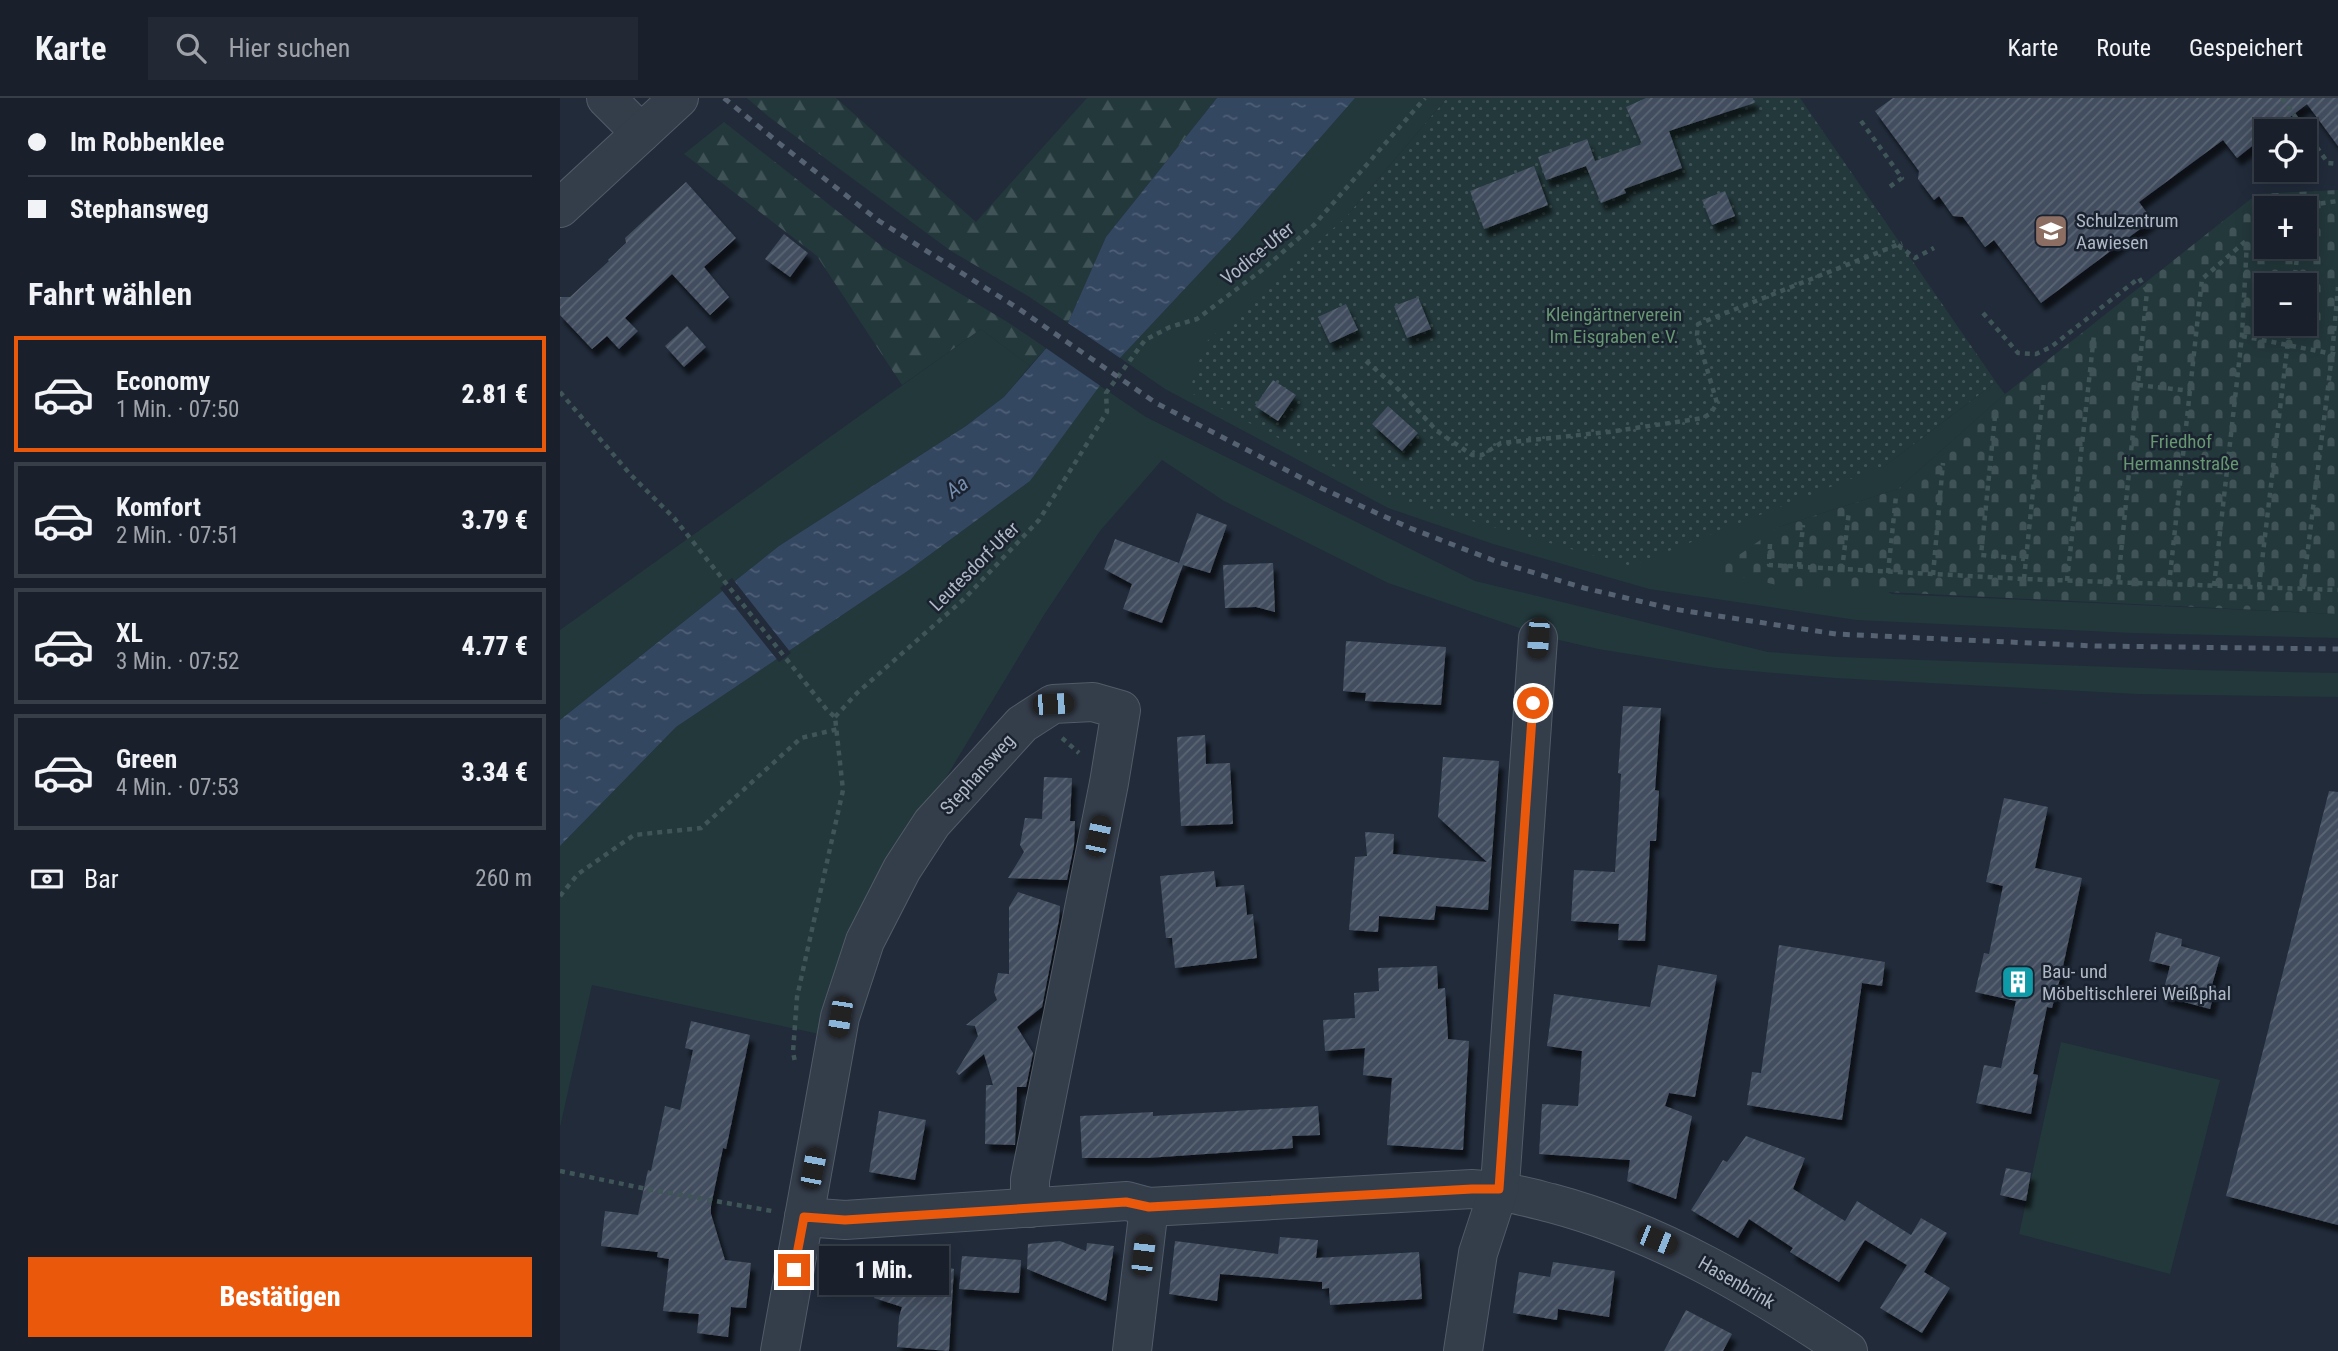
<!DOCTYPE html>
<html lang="de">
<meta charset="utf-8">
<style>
body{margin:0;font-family:"Roboto Condensed",sans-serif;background:#222834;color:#f1f3f6;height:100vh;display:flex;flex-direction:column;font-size:26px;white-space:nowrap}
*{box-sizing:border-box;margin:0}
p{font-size:23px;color:#9fa3a9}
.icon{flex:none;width:38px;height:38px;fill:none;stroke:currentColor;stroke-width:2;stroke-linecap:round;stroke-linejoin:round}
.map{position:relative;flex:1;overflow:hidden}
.side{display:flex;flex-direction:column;background:#19202c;width:560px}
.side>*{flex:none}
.hud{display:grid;align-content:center;height:154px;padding:0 28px;background:#19202c}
.fabs{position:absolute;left:1694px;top:21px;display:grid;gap:14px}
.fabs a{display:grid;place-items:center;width:63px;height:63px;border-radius:0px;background:#19202c;box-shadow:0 4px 18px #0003,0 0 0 2px #373e48;font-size:35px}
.end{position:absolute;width:32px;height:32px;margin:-16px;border:9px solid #ea580c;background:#fff;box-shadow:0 0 0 4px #fff}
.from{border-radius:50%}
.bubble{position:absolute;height:49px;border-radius:0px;background:#19202c;box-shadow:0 4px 18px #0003,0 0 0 2px #373e48;font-size:23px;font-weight:800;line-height:49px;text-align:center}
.car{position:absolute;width:21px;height:42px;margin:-21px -10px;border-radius:9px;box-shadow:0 0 5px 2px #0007;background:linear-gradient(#222 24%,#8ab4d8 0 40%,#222 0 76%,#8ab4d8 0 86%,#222 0)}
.hud b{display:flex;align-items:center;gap:24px;height:66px;font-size:26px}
.hud b+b{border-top:2px solid #373e48}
.hud i{width:18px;height:18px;background:#f1f3f6}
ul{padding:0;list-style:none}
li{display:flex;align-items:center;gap:21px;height:116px;margin:0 14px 10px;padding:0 14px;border:4px solid #373e48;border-radius:0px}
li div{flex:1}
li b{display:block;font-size:26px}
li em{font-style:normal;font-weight:800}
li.current{border-color:#ea580c}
li>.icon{width:63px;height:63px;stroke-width:1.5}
h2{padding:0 28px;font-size:32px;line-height:84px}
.pay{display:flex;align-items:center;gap:18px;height:77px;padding:0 28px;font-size:26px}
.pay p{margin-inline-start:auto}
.primary-button{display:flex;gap:14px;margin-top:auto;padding:14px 28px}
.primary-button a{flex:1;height:80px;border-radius:0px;background:#ea580c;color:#fff;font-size:28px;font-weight:800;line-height:80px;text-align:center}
header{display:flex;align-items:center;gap:42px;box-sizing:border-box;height:98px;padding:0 35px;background:#19202c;border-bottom:2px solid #373e48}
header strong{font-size:33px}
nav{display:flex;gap:38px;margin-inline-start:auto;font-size:24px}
.search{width:490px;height:63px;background:#222834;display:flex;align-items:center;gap:18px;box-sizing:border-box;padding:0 24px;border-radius:0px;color:#9fa3a9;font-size:26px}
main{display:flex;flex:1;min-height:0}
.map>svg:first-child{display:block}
</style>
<header>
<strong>Karte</strong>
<div class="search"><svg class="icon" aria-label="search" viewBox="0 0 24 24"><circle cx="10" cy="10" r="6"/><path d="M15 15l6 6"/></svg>Hier suchen</div>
<nav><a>Karte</a><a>Route</a><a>Gespeichert</a></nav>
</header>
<main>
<section class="side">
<div class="hud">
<b><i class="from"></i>Im Robbenklee</b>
<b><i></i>Stephansweg</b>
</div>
<h2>Fahrt wählen</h2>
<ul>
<li class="current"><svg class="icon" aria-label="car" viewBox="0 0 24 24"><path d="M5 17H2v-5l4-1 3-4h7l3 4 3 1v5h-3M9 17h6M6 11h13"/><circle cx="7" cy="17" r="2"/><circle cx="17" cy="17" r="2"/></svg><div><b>Economy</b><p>1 Min. · 07:50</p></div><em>2.81 €</em></li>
<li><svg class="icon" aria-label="car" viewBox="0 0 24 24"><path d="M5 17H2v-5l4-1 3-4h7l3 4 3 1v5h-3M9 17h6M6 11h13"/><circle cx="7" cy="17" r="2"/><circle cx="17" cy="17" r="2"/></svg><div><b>Komfort</b><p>2 Min. · 07:51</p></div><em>3.79 €</em></li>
<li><svg class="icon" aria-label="car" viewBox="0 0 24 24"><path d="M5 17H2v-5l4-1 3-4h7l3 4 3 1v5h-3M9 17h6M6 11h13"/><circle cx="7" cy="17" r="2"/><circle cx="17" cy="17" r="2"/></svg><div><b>XL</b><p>3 Min. · 07:52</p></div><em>4.77 €</em></li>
<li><svg class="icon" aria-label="car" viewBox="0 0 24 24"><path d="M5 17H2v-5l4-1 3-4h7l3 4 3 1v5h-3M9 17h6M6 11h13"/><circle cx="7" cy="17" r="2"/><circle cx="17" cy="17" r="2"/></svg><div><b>Green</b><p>4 Min. · 07:53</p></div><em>3.34 €</em></li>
</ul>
<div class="pay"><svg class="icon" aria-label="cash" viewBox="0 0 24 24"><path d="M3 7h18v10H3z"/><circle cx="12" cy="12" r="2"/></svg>Bar<p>260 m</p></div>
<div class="primary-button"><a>Bestätigen</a></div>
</section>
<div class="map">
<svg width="1778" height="1253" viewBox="0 0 1778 1253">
<defs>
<pattern id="forest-firs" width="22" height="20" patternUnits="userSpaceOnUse" patternTransform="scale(1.75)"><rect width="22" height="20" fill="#23383b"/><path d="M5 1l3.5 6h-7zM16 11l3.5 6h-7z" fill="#405356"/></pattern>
<pattern id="cemetery-stones" width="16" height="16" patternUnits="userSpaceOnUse" patternTransform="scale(1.75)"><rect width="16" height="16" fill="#23383b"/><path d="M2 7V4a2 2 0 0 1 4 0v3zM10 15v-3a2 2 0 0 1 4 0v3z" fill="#405356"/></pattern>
<pattern id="garden-dots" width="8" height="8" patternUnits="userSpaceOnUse" patternTransform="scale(1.75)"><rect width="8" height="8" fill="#23383b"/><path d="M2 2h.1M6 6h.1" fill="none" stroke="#405356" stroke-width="1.8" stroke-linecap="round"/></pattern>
<pattern id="water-ripples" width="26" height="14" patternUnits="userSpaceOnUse" patternTransform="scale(1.75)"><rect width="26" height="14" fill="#344761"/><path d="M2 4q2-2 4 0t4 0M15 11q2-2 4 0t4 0" fill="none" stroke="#4f5f76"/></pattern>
<pattern id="building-hatch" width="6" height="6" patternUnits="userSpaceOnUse" patternTransform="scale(1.75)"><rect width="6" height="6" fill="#424e5e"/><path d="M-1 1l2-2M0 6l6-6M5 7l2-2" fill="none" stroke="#5b6574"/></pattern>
<filter id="shadow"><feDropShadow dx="4.5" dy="8" stdDeviation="2" flood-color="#0009"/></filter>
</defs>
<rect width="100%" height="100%" fill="#212b3a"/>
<g fill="#23383b">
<path d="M795,0H887L786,119L1326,367L1436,284L1445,296L1338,391L1219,429L1332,496L1778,516V540L1572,535L1296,522L1089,491L933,446L828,410L605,291L560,260L678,134Z"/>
<path d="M421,231L470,268L444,299L406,328L219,448L0,622V532Z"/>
<path d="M539,287L586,319L915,483L1208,554L1278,559L1638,572L1778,575V599L1578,596L1275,580L1156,570L1038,551L986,539L828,485L664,403L602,362L540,433L484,517L358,726L259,936L32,887L0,1029V748L116,629L349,472L470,383Z"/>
<path d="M1501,944L1660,982L1610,1176L1459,1136Z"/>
</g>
<g fill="url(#forest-firs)">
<path d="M187,0H276L416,124L527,0H657L546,139L508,225L468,198L391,153L209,19Z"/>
<path d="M164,24L323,149L449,225L486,250L470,268L421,231L342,287L257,158L124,56Z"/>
</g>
<path fill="url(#cemetery-stones)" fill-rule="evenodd" d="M1778,92V516L1226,489L1156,473L1219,429L1338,391L1445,296L1697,96ZM1706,110H1745V149H1706ZM1706,187H1745V226H1706Z"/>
<path fill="url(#garden-dots)" d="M887,0H1240L1436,284L1326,367L1071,468L841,403L629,294L645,245L786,119Z"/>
<path fill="url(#water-ripples)" d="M657,0H795L678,134L560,260L470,383L349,472L116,629L0,748V622L219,448L406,328L444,299L508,225L546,139Z"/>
<g fill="#212b3a">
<path d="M505,223L563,262L542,289L483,248Z"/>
<path d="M172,480L231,555L219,564L160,490Z"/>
</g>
<g fill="url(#building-hatch)" filter="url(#shadow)">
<path d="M1086,0H1193L1194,5L1109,33L1122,70L1064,91L1066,95L1041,105L1026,68L986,82L978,59L1027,41L1035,63L1082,46L1066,9Z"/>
<path d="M1333,0H1778V48L1747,6L1712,33H1706V37L1677,60L1663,42L1579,104L1592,122L1481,205L1434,142L1425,149L1403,119L1393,118L1379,98L1374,102L1358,81L1359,73L1315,13Z"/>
<path d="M974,68L988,107L924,131L910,93Z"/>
<path d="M126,84L176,140L144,169L169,199L150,217L112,176L65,220L78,233L59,251L47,238L32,251L0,217V199H10L49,163L48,162L66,145L65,140Z"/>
<path d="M1165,93L1175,118L1152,127L1142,102Z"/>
<path d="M224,136L248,155L230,179L205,161Z"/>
<path d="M858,199L871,231L847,240L834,208Z"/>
<path d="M786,206L798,232L770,245L758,219Z"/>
<path d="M127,228L146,249L124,269L105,248Z"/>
<path d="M713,282L736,297L718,323L695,308Z"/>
<path d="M828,308L858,335L842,353L812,326Z"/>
<path d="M637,415L667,427L650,475L623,467L602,525L563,511L572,486L544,471L555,441L619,465Z"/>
<path d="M713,465L715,514L696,509L665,510L663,467Z"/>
<path d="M786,543L886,549L881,607L805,603L806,595L783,593Z"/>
<path d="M1063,608L1101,610L1095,692L1099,693L1096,743H1090L1085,843L1058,842L1059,826L1011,823L1014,772L1055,774L1061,676L1058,675Z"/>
<path d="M645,637L646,666L670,665L673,726L621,728L617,639Z"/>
<path d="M883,659L939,663L928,812L876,808L874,822L819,818L818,834L789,832L795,759L807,758L805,734L834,736L833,756L927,764L878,719Z"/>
<path d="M484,679L512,680L510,723H515L514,748L507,782L448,780L464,754L460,747L465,720L482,721Z"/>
<path d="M1769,693L1778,694V1127L1666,1098Z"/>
<path d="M1444,700L1488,709L1475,770L1522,780L1502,873L1492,910L1487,909L1473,976L1478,977L1471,1016L1416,1005L1424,967L1441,970L1456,903L1415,894L1424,855L1429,856L1443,788L1426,784Z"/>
<path d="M654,773L656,789L684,787L687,817L693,816L697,860L615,870L612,840H606L600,778Z"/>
<path d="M458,794L500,808L499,822L482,909L457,929L473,955L466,989H457L455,1047L425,1046L426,987H433L424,956L399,977L396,974L418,938L415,928L406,927L437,902L434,894L438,875L449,876V809Z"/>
<path d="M1596,834L1622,841L1621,848L1660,859L1652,887L1656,888L1650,911L1602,898L1610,868L1589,863Z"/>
<path d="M1219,847L1325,864L1322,888L1302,885L1282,1022L1187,1007L1192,974L1201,975Z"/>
<path d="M1098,867L1157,877L1135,999L1109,995L1105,1008L1132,1018L1116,1101L1067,1083L1070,1062L979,1056L982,1006L1018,1008L1022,953L987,948L994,896L1090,909Z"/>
<path d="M877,868L878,891L885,890L888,941L909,943L903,1052L827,1047L832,980L803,977L805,950L765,953L763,922L795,920L794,895L819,893L818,870Z"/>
<path d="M131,923L190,937L166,1051L163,1050L151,1108V1116L165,1162L191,1165L186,1210L171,1209L168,1239L137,1235L139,1216L103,1213L109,1161L97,1159L98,1154L41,1148L45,1113L78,1117L88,1072L91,1073L105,1008L120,1012L133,952L125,950Z"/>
<path d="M758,1008L760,1037L732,1038L733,1050L587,1060H522L520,1018L593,1014V1018Z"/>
<path d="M319,1013L366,1022L355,1082L309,1074Z"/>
<path d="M1186,1038L1245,1060L1233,1091L1285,1123L1297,1103L1351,1137L1361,1120L1387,1135L1364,1174L1390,1190L1362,1235L1320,1210L1347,1167L1305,1142L1279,1184L1230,1154L1233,1150L1189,1121L1178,1140L1131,1112L1163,1062L1167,1064Z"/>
<path d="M1446,1070L1471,1075L1466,1103L1440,1097Z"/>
<path d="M720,1139L758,1142L756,1160L859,1154L862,1201L770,1207L769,1190L762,1191V1184L660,1176L657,1203L609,1196L615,1143L718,1156Z"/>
<path d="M500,1143L526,1153L527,1145L554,1148L546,1203L467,1171L468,1146Z"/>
<path d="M336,1151L360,1161L394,1171L389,1253L337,1249L339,1219L342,1209L314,1200Z"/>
<path d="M402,1158L461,1162L459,1195L399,1191Z"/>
<path d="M993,1164L1055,1173L1049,1219L998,1211L997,1222L953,1215L959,1174L990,1179Z"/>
<path d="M1126,1212L1172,1236L1163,1253H1104Z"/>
</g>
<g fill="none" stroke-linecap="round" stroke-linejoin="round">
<g stroke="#525b68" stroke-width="40">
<g id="minor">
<path d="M46,0L81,35"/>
<path d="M0,110L119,0"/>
<path d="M244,1119L285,1122L567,1103L589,1109L912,1091C942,1092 963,1098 991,1105C1100,1134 1195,1191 1288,1253"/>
<path d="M220,1253L280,919L305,843L342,771L372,725L462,626L493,606L533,604L561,612L549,685L470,1082V1110"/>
<path d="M572,1253L589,1109"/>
<path d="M903,1253L918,1155L939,1091L941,1073L978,540"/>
</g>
</g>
<g stroke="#405558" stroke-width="4.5" stroke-dasharray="5 5" stroke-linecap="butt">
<path d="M1722,0L1768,65L1778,66"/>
<path d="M1301,23L1342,80L1328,90"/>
<path d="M1742,110L1743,108L1778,103"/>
<path d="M1338,147L1355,160L1374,150"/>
<path d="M1734,187L1738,149"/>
<path d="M1423,215L1458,255L1476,256L1491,249L1579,180L1587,193L1558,485"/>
<path d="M1682,238L1778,257"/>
<path d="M806,263L838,291L877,333L912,357H922L941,345L1049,334L1143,320L1151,315L1157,305L1137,237L1138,226L1342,145"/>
<path d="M1578,287L1631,293"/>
<path d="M0,294L70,376L114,420L267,612L275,619L283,692L237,899L233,954L235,964"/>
<path d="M1435,318L1421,457L1465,461"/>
<path d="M1210,446L1209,467L1464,481L1778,492"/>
<path d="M1239,469L1243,427"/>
<path d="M1282,472L1289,413"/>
<path d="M1328,475L1336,398"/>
<path d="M1373,477L1383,365"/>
<path d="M1464,481L1484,285"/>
<path d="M1507,483L1534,237"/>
<path d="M1609,487L1642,181L1687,142"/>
<path d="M1654,488L1682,238L1687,143"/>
<path d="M1699,489L1730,226"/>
<path d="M1743,491L1772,257L1778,189"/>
<path d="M275,619L297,595L404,501L479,422L547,314L546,295L585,242L610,229L637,221L702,172L754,127L865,0"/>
<path d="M502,640L519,655"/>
<path d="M0,798L18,776L74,737L141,730L241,640L278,631"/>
<path d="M0,1073L87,1091L212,1113"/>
</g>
<use href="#minor" stroke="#343d4a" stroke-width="38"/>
<path stroke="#566171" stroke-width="5" stroke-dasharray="7 7" stroke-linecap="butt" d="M164,0L220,46L319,123L459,211L596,305L761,390L850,430L935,463L1024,490L1113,511L1276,536L1535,548L1778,551"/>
</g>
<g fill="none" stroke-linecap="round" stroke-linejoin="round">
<path stroke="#ea580c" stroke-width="9" d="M234,1172L244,1119L285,1122L566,1104L589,1109L912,1091H939L973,605"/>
</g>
<defs>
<g id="school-square" transform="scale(1.75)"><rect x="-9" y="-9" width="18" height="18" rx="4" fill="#8d6e63" stroke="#1a222f"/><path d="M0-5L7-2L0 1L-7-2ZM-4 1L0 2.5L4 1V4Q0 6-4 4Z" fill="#fff"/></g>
<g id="building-square" transform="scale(1.75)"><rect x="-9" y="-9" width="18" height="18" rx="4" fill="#0f9aa8" stroke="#1a222f"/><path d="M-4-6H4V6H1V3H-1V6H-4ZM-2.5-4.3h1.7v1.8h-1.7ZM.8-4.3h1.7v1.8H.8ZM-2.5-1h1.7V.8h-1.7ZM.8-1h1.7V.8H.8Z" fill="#fff"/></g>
</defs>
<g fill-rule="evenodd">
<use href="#school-square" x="1491" y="133"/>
<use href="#building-square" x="1458" y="884"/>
</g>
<g text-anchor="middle" stroke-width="5" stroke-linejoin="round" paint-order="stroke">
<g font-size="19" fill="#afb8c6" stroke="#1a222f" text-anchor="start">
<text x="1516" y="129">Schulzentrum<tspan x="1516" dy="22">Aawiesen</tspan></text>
<text x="1482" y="880">Bau- und<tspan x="1482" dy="22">Möbeltischlerei Weißphal</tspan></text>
</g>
<g font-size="19" fill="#afb8c6" stroke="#1a222f">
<text transform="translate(697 155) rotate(-39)" y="7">Vodice-Ufer</text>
<text transform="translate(414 468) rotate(-45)" y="7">Leutesdorf-Ufer</text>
<text transform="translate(417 676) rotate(-48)" y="7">Stephansweg</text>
<text transform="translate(1177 1184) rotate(30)" y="7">Hasenbrink</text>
</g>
<g font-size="19" fill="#669771" stroke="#1a222f">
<text x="1054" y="223">Kleingärtnerverein<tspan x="1054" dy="22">Im Eisgraben e.V.</tspan></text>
<text x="1621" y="350">Friedhof<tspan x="1621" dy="22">Hermannstraße</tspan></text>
</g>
<g font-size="21" font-style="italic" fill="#768eaf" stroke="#1a222f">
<text transform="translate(397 389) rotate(-36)" y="7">Aa</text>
</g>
</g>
</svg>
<div class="fabs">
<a><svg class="icon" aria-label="locate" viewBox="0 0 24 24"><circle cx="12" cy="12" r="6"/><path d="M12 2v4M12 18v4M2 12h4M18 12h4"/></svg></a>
<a>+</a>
<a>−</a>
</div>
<i class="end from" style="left:973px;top:605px"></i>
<i class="end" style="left:234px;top:1172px"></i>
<div class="bubble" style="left:259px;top:1148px;width:130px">1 Min.</div>
<i class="car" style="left:978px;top:540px;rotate:184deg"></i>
<i class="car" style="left:493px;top:606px;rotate:87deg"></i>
<i class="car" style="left:538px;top:738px;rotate:12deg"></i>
<i class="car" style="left:280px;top:919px;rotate:189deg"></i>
<i class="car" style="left:253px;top:1070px;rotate:11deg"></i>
<i class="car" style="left:1097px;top:1142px;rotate:112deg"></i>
<i class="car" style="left:583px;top:1157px;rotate:7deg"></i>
</div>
</main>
